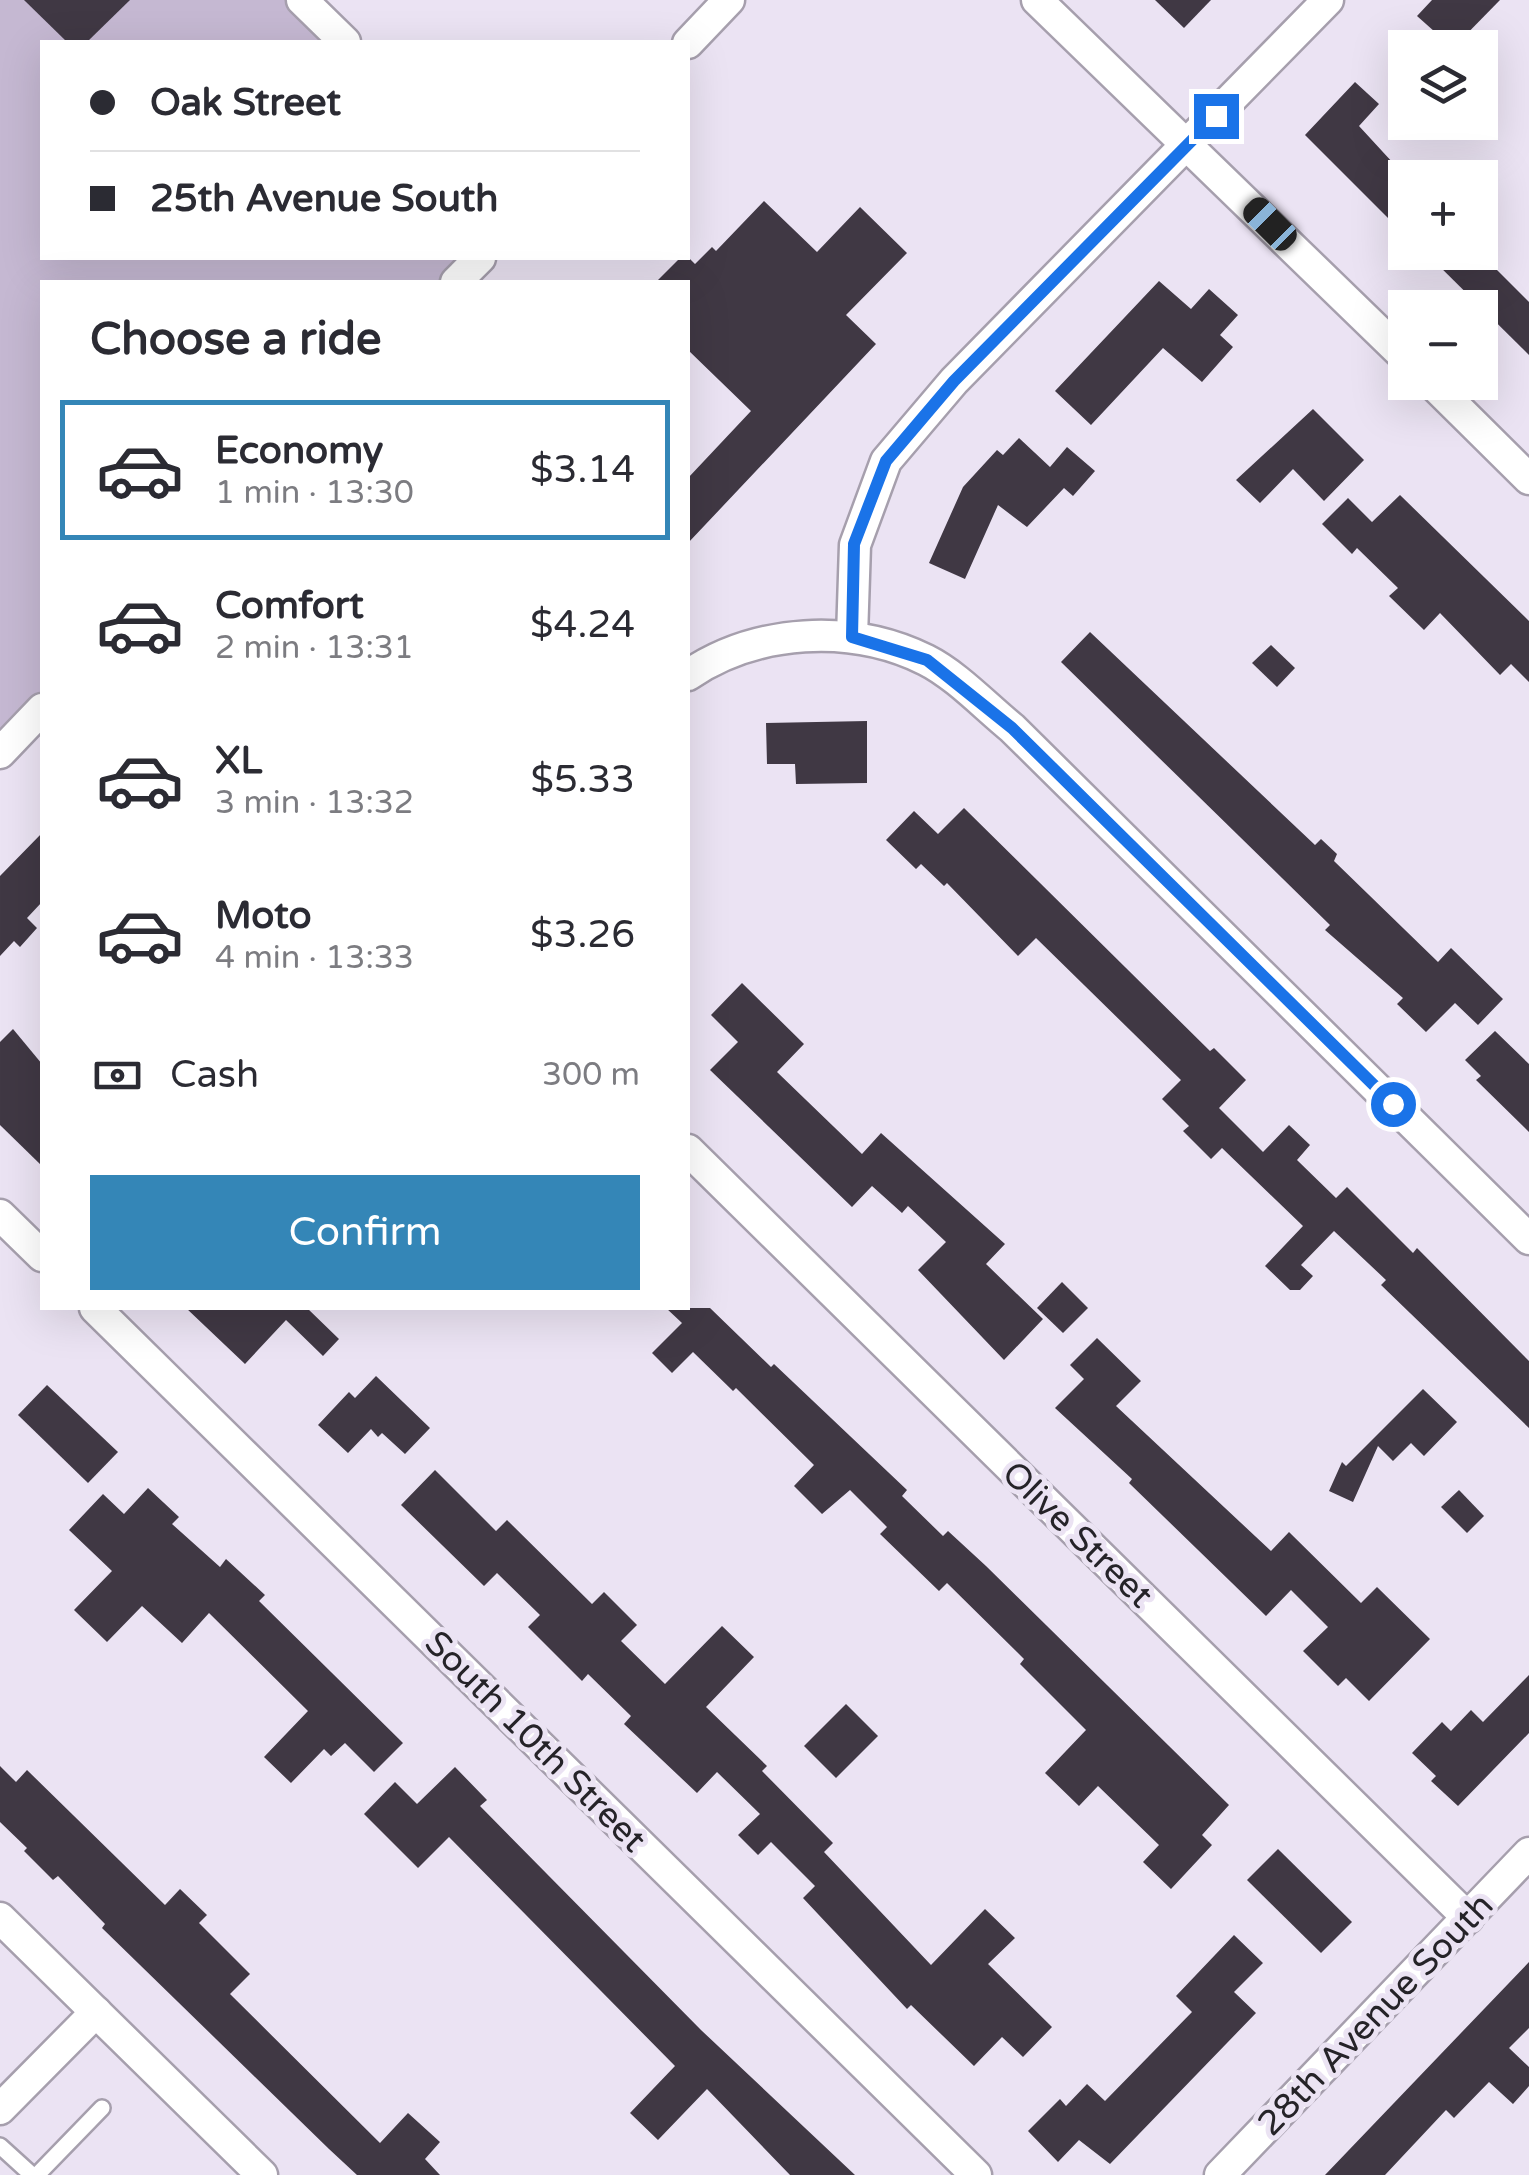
<!DOCTYPE html>
<meta charset="utf-8">
<style>
body{margin:0;font-family:"Varela Round",sans-serif;background:#f7f7f7;color:#2b2b33;height:100vh;display:flex;flex-direction:column;font-size:38px;white-space:nowrap}
*{box-sizing:border-box;margin:0}
p{font-size:32px;color:#7c7c81}
.icon{flex:none;width:55px;height:55px;fill:none;stroke:currentColor;stroke-width:2;stroke-linecap:round;stroke-linejoin:round}
.map{position:relative;flex:1;overflow:hidden}
.sheet{position:absolute;left:40px;top:280px;width:650px;height:1030px;display:flex;flex-direction:column;background:#fff;border-radius:0px;box-shadow:0 10px 40px #0002}
.sheet>*{flex:none}
.hud{position:absolute;left:40px;top:40px;width:650px;height:220px;border-radius:0px;box-shadow:0 10px 40px #0002;display:grid;align-content:center;height:220px;padding:0 50px;background:#fff}
.tools{position:absolute;left:1388px;top:30px;display:grid;gap:20px}
.tools a{display:grid;place-items:center;width:110px;height:110px;border-radius:0px;background:#fff;box-shadow:0 10px 40px #0002;font-size:50px}
.end{position:absolute;width:45px;height:45px;margin:-22px;border:12px solid #1a73e8;background:#fff;box-shadow:0 0 0 5px #fff}
.from{border-radius:50%}
.car{position:absolute;width:30px;height:60px;margin:-30px -15px;border-radius:12px;box-shadow:0 0 8px 2px #0007;background:linear-gradient(#222 24%,#8ab4d8 0 40%,#222 0 76%,#8ab4d8 0 86%,#222 0)}
.hud b{display:flex;align-items:center;gap:35px;height:95px;font-size:38px}
.hud b+b{border-top:2px solid #e1e1e2}
.hud i{width:25px;height:25px;background:#2b2b33}
ul{padding:0;list-style:none}
li{display:flex;align-items:center;gap:30px;height:140px;margin:0 20px 15px;padding:0 30px;border:5px solid transparent;border-radius:0px}
li div{flex:1}
li b{display:block;font-size:38px}
li em{font-style:normal;font-weight:600}
li.active{border-color:#3486b7}
li>.icon{width:90px;height:90px;stroke-width:1.5}
h2{padding:0 50px;font-size:45px;line-height:120px}
.pay{display:flex;align-items:center;gap:25px;height:110px;padding:0 50px;font-size:38px}
.pay p{margin-inline-start:auto}
.action{display:flex;gap:20px;margin-top:auto;padding:20px 50px}
.action a{flex:1;height:115px;border-radius:0px;background:#3486b7;color:#fff;font-size:40px;font-weight:600;line-height:115px;text-align:center}
.map>svg:first-child{display:block}
</style>
<div class="map">
<svg width="1529" height="2175" viewBox="0 0 1529 2175">
<rect width="100%" height="100%" fill="#ebe3f3"/>
<path fill="#c5b8d2" d="M0,0H302L345,42H42V258H480L456,282H42V709L0,753Z"/>
<g fill="#403844">
<path d="M24,0H130L87,42H67Z"/>
<path d="M1155,0H1211L1184,28Z"/>
<path d="M1432,0H1500L1453,48L1417,16Z"/>
<path d="M1355,82L1379,104L1359,126L1405,176V235L1305,135Z"/>
<path d="M764,201L817,252L860,207L907,253L846,315L876,344L688,543V478L751,411L688,350V282H656L680,258L688,257L695,264L712,247L716,251Z"/>
<path d="M1425,252H1479L1529,302V355Z"/>
<path d="M1159,281L1191,309L1209,289L1238,315L1220,335L1233,347L1202,382L1163,348L1091,425L1055,391Z"/>
<path d="M1313,409L1364,460L1324,501L1293,469L1260,503L1236,480Z"/>
<path d="M1019,438L1050,467L1067,447L1095,471L1073,496L1064,488L1027,527L998,505L965,579L929,563L963,487L997,450L1003,455Z"/>
<path d="M1400,495L1529,621V682L1511,664L1500,675L1440,613L1424,630L1389,596L1398,588L1357,548L1352,554L1322,524L1348,498L1372,522Z"/>
<path d="M1090,632L1315,845L1321,839L1337,854L1334,861L1438,962L1451,948L1503,999L1478,1025L1455,1003L1426,1032L1397,1004L1403,998L1325,930L1330,925L1061,662Z"/>
<path d="M1271,645L1295,668L1277,687L1252,663Z"/>
<path d="M867,721V783L796,784L795,764H767L766,723Z"/>
<path d="M964,808L1210,1051L1214,1048L1246,1080L1219,1108L1263,1152L1289,1125L1310,1145L1297,1160L1336,1198L1347,1187L1413,1253L1417,1248L1529,1361V1428L1381,1285L1386,1280L1334,1231L1301,1265L1313,1276L1300,1290H1290L1265,1266L1303,1226L1222,1148L1211,1159L1183,1131L1189,1126L1162,1099L1181,1080L1036,938L1018,956L947,883L944,886L921,864L916,869L886,840L914,811L938,834Z"/>
<path d="M42,833V902L27,918L37,928L20,947L14,941L0,956V876Z"/>
<path d="M742,983L804,1044L777,1072L862,1154L881,1133L1005,1244L986,1264L1043,1319L1004,1360L918,1270L946,1242L908,1206L902,1213L872,1186L852,1207L710,1070L738,1042L711,1015Z"/>
<path d="M13,1029L42,1064V1166L0,1125V1042Z"/>
<path d="M1495,1031L1529,1064V1132L1476,1080L1481,1076L1465,1060Z"/>
<path d="M1062,1282L1088,1308L1063,1333L1037,1308Z"/>
<path d="M186,1308H307L339,1339L323,1356L286,1320L245,1364Z"/>
<path d="M666,1308H710L771,1367L774,1364L907,1490L902,1496L943,1536L948,1531L986,1566L1229,1805L1202,1835L1212,1845L1171,1889L1143,1862L1159,1845L1098,1786L1079,1806L1045,1773L1086,1730L1020,1664L1024,1659L947,1583L939,1591L880,1534L887,1527L850,1490L822,1514L794,1486L814,1465L736,1388L733,1391L693,1352L672,1373L652,1353L682,1323Z"/>
<path d="M1097,1338L1141,1381L1116,1406L1271,1551L1289,1532L1361,1603L1377,1587L1430,1639L1369,1701L1346,1678L1338,1686L1303,1651L1328,1627L1291,1590L1266,1616L1129,1483L1132,1479L1055,1408L1084,1379L1070,1365Z"/>
<path d="M376,1376L430,1428L405,1454L382,1433L378,1437L371,1429L348,1453L318,1425L349,1392L355,1398Z"/>
<path d="M47,1385L118,1452L88,1483L18,1415Z"/>
<path d="M1423,1389L1457,1422L1424,1456L1411,1443L1393,1461L1378,1446L1353,1502L1329,1491L1342,1462L1346,1466Z"/>
<path d="M435,1470L496,1531L507,1520L592,1604L604,1592L637,1625L621,1641L665,1684L722,1626L754,1657L706,1707L767,1766L762,1771L833,1843L824,1852L931,1965L985,1909L1015,1938L988,1964L1052,2027L1023,2057L1002,2037L974,2066L911,2005L907,2009L803,1898L815,1886L771,1842L758,1855L738,1835L760,1814L717,1772L697,1793L624,1724L631,1716L588,1674L582,1681L528,1627L540,1615L497,1573L484,1586L401,1505Z"/>
<path d="M148,1488L179,1517L172,1524L220,1567L226,1559L265,1595L259,1601L403,1743L374,1772L345,1743L331,1756L324,1749L291,1783L264,1757L308,1711L209,1613L182,1643L142,1606L107,1642L74,1610L112,1571L69,1530L103,1494L124,1514Z"/>
<path d="M1459,1490L1484,1516L1467,1533L1441,1507Z"/>
<path d="M1529,1675V1733L1458,1806L1431,1781L1436,1776L1412,1753L1442,1722L1451,1731L1471,1710L1483,1722Z"/>
<path d="M846,1704L878,1736L836,1778L804,1746Z"/>
<path d="M0,1766L16,1782L27,1770L165,1905L180,1889L207,1915L199,1923L250,1974L230,1994L380,2143L408,2113L440,2142L425,2159L440,2175H357L329,2149L102,1928L105,1924L58,1876L53,1880L24,1851L27,1848L0,1822Z"/>
<path d="M455,1767L487,1800L480,1806L701,2030L855,2175H790L707,2089L658,2140L630,2113L675,2066L449,1837L418,1868L364,1814L395,1782L417,1804Z"/>
<path d="M1278,1849L1352,1922L1321,1953L1247,1880Z"/>
<path d="M1234,1935L1263,1963L1234,1992L1256,2013L1110,2164L1079,2140L1058,2162L1028,2131L1060,2099L1066,2106L1087,2084L1105,2101L1192,2012L1176,1996Z"/>
<path d="M1529,1962V2028L1509,2048L1529,2067V2086L1513,2104L1489,2082L1454,2118L1446,2110L1385,2175H1325Z"/>
</g>
<g fill="none" stroke-linecap="round" stroke-linejoin="round">
<g stroke="#a69fad" stroke-width="20">
<g id="lane">
<path d="M0,2146L32,2175"/>
<path d="M37,2175L102,2108"/>
</g>
</g>
<g stroke="#a69fad" stroke-width="35">
<g id="street">
<path d="M302,0L345,42"/>
<path d="M1037,0L1405,357"/>
<path d="M688,43L729,0"/>
<path d="M456,282L480,258"/>
<path d="M1431,382L1529,479"/>
<path d="M852,637L855,545L886,461L954,381L1328,0"/>
<path d="M688,675C756,629 851,623 926,660C956,675 985,706 1012,728L1529,1239"/>
<path d="M0,753L42,709"/>
<path d="M688,1150L1468,1918"/>
<path d="M0,1215L42,1256"/>
<path d="M95,1308L976,2175"/>
<path d="M0,1918L262,2175"/>
<path d="M0,2109L96,2012"/>
<path d="M1220,2175L1529,1853"/>
</g>
</g>
<use href="#lane" stroke="#fff" stroke-width="15"/>
<use href="#street" stroke="#fff" stroke-width="30"/>
</g>
<g fill="none" stroke-linecap="round" stroke-linejoin="round">
<path stroke="#1a73e8" stroke-width="12" d="M1216,116L954,381L886,461L854,544L852,637L927,660L1012,728L1393,1104"/>
</g>
<g text-anchor="middle" stroke-width="10" stroke-linejoin="round" paint-order="stroke">
<g font-size="35" fill="#252328" stroke="#ebe3f3">
<text transform="translate(1078 1534) rotate(44)" y="12">Olive Street</text>
<text transform="translate(536 1741) rotate(45)" y="12">South 10th Street</text>
<text transform="translate(1375 2014) rotate(-46)" y="12">28th Avenue South</text>
</g>
</g>
</svg>
<div class="tools">
<a><svg class="icon" aria-label="layers" viewBox="0 0 24 24"><path d="M12 4l9 5-9 5-9-5zM3 14l9 5 9-5"/></svg></a>
<a>+</a>
<a>−</a>
</div>
<i class="end from" style="left:1393px;top:1104px"></i>
<i class="end" style="left:1216px;top:116px"></i>
<i class="car" style="left:1270px;top:224px;rotate:315deg"></i>
<div class="hud">
<b><i class="from"></i>Oak Street</b>
<b><i></i>25th Avenue South</b>
</div>
<section class="sheet">
<h2>Choose a ride</h2>
<ul>
<li class="active"><svg class="icon" aria-label="car" viewBox="0 0 24 24"><path d="M5 17H2v-5l4-1 3-4h7l3 4 3 1v5h-3M9 17h6M6 11h13"/><circle cx="7" cy="17" r="2"/><circle cx="17" cy="17" r="2"/></svg><div><b>Economy</b><p>1 min · 13:30</p></div><em>$3.14</em></li>
<li><svg class="icon" aria-label="car" viewBox="0 0 24 24"><path d="M5 17H2v-5l4-1 3-4h7l3 4 3 1v5h-3M9 17h6M6 11h13"/><circle cx="7" cy="17" r="2"/><circle cx="17" cy="17" r="2"/></svg><div><b>Comfort</b><p>2 min · 13:31</p></div><em>$4.24</em></li>
<li><svg class="icon" aria-label="car" viewBox="0 0 24 24"><path d="M5 17H2v-5l4-1 3-4h7l3 4 3 1v5h-3M9 17h6M6 11h13"/><circle cx="7" cy="17" r="2"/><circle cx="17" cy="17" r="2"/></svg><div><b>XL</b><p>3 min · 13:32</p></div><em>$5.33</em></li>
<li><svg class="icon" aria-label="car" viewBox="0 0 24 24"><path d="M5 17H2v-5l4-1 3-4h7l3 4 3 1v5h-3M9 17h6M6 11h13"/><circle cx="7" cy="17" r="2"/><circle cx="17" cy="17" r="2"/></svg><div><b>Moto</b><p>4 min · 13:33</p></div><em>$3.26</em></li>
</ul>
<div class="pay"><svg class="icon" aria-label="cash" viewBox="0 0 24 24"><path d="M3 7h18v10H3z"/><circle cx="12" cy="12" r="2"/></svg>Cash<p>300 m</p></div>
<div class="action"><a>Confirm</a></div>
</section>
</div>
